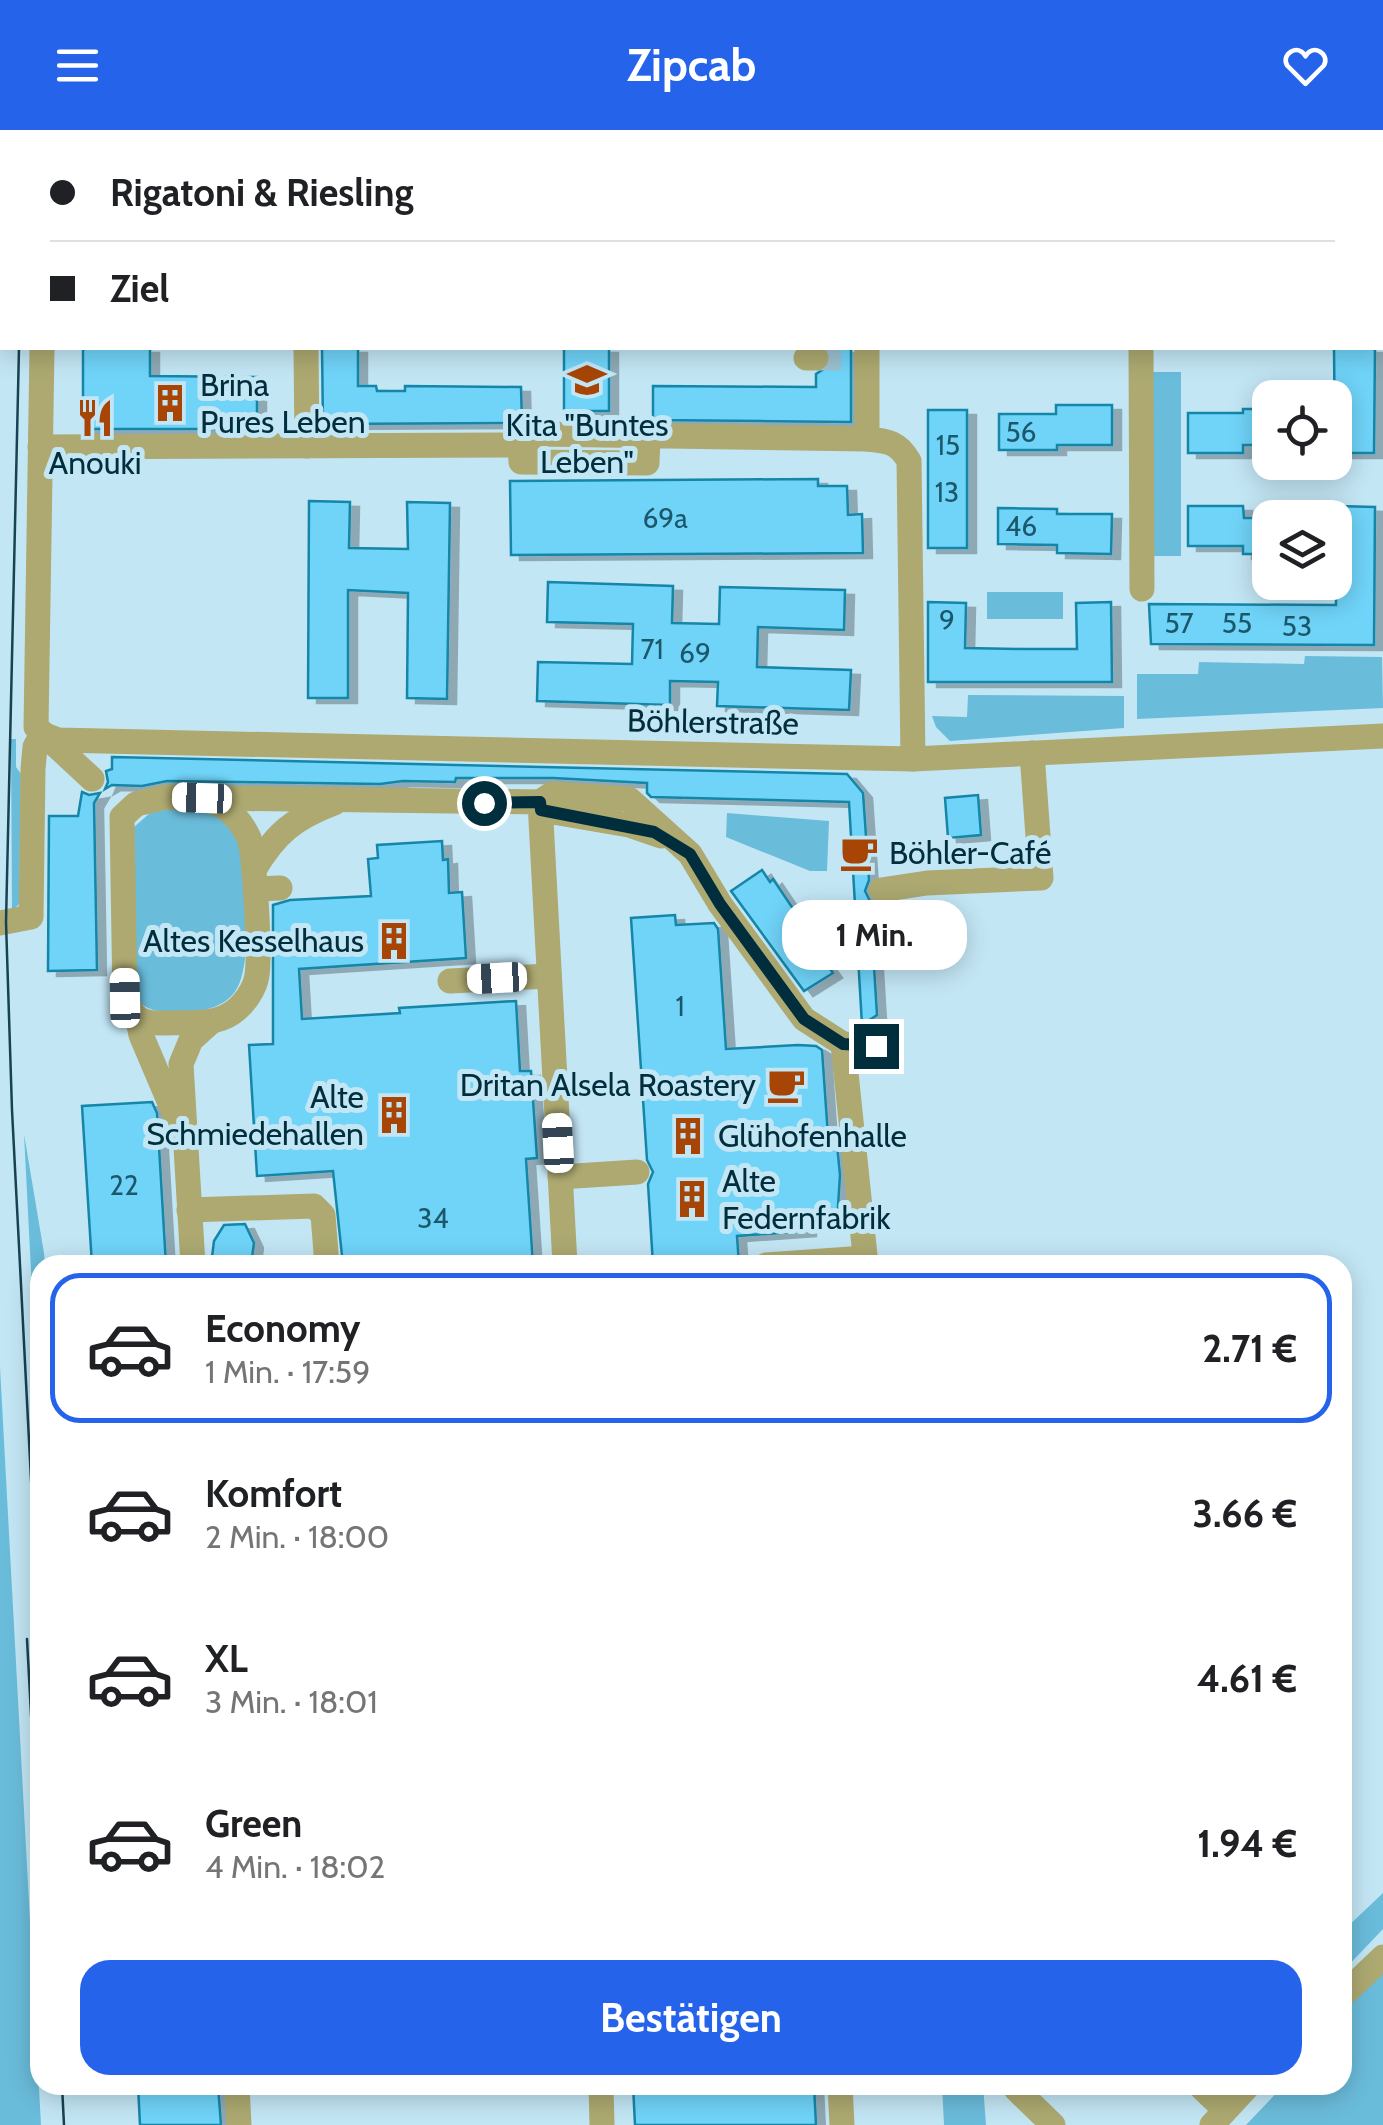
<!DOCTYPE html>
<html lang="de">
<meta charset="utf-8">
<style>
body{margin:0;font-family:Cabin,sans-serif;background:#f2f2f2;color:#202124;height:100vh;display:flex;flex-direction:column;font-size:38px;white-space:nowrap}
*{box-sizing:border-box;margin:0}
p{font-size:32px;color:#757577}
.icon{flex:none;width:55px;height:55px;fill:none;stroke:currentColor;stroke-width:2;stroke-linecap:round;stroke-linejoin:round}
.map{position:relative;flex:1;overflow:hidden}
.sheet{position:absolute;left:30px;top:1125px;width:1322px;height:840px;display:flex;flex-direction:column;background:#fff;border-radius:30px;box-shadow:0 5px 25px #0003}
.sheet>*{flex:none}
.banner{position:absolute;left:0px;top:0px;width:1385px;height:220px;box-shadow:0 5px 25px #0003;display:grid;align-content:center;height:220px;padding:0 50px;background:#fff}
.tools{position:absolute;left:1252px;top:250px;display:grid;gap:20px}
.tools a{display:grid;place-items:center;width:100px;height:100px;border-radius:20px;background:#fff;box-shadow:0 5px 25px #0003;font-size:50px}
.end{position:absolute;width:45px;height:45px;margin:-22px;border:12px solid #012e3c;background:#fff;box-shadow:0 0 0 5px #fff}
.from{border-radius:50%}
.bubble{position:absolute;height:70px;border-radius:30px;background:#fff;box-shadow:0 5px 25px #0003;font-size:32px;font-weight:700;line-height:70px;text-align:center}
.car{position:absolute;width:30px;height:60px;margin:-30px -15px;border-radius:12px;box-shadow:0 0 8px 2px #0007;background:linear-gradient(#fff 24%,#345 0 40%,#fff 0 76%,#345 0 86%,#fff 0)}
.banner b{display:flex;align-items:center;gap:35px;height:95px;font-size:38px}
.banner b+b{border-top:2px solid #e0e0e0}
.banner i{width:25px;height:25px;background:#202124}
ul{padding:18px 0 0;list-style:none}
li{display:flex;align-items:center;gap:30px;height:150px;margin:0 20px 15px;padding:0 30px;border:5px solid transparent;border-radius:30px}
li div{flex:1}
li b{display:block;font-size:38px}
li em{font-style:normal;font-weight:700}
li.active{border-color:#2563eb}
li>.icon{width:90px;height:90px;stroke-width:1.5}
.cta{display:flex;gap:20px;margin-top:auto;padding:20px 50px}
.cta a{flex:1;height:115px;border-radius:30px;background:#2563eb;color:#fff;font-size:40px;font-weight:700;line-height:115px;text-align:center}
header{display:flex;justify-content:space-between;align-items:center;height:130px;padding:0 50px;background:#2563eb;color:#fff;font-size:45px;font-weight:700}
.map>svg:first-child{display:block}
</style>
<header><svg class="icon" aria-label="menu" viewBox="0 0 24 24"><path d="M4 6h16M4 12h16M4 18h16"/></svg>Zipcab<svg class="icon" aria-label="heart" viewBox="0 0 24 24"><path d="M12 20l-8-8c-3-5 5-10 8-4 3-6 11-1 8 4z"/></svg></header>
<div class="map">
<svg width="1383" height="1995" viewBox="0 0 1383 1995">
<defs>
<filter id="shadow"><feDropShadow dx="9" dy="5" stdDeviation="0" flood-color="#0004"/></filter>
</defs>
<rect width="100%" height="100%" fill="#c3e6f5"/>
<g fill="#6abcdb">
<rect x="1151" y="242" width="30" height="184"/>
<rect x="987" y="462" width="76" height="27"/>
<path d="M1305,526L1382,527L1383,578L1137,589V544H1198L1199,532L1304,534Z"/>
<path d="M968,565L1124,566V598L950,611L936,597L932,586L967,587Z"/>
<path d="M11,609H16V637L21,644L19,774L12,782Z"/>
<path d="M174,678C189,679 206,677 220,686C232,694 240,712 243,725C247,754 253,842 234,863C222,878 203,881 185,882C164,882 151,884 135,869L133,698L150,683Z"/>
<path d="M727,683L829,691L827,741H810L726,707Z"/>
<path d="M24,1004L44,1123L45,1135H40V1317Z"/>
<path d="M0,1237L41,1995H0Z"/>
<path d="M1383,1763V1799L1343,1841V1801Z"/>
<path d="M1383,1837V1995H1246L1284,1955H1342L1343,1875Z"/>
<path d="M942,1955H983L986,1995H944Z"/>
</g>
<g fill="#6fd4f9" stroke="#1586a8" stroke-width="2.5" filter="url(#shadow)">
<path d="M83,218H150V246L257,247V299H83Z"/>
<path d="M322,218H358V256H376L377,261H405V256L521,257L522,293L323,294Z"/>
<rect x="564" y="218" width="45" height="63"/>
<path d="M828,218H851V292L653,290V256L816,257V244L830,235L832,227Z"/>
<path d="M1334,218H1375L1374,323H1335Z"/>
<path d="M1056,275H1112V315H1057V320H999V284H1056Z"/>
<path d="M1243,279H1270V315H1243V323H1188V283H1243Z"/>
<rect x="928" y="280" width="39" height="138"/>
<path d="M818,349V356H847L848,385L862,384L863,423L511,425L510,351Z"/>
<path d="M309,371L350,372L349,418L408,419L407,372L450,373L447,569L407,568L408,463L348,460V568H308Z"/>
<path d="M1188,376H1243L1244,388H1270V424H1243V416H1188Z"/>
<path d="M1336,376L1375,377L1374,515L1151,514L1149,474L1336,475Z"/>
<path d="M998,378L1057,379V384H1112L1111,424L1057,423V415L998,414Z"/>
<path d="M548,452L673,456L672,493L719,494L720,457L845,460L844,500L758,497L757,537L851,540L849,580L717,576L718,552L670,551V575L537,571L538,532L632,534L633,494L547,492Z"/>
<path d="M928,472L966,473L965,518L1025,519H1077L1076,473L1111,472L1112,552H928Z"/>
<path d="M112,627L847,644L863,663L869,750L865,761L870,771L877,885L862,895L849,672L651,667L647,663V653L553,648H456L455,652L403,651L380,654L167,651L142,656L112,655L105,659L108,652L106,641L112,639Z"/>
<path d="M82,662L89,665L100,663L94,673L97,840L48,841L49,686H78Z"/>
<path d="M978,665L981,705L948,708L945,668Z"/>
<path d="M442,711L443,730L448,729L449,763L462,762L466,828L299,839L302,889L400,883L399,878L516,871L520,941H531L537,1028L526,1029L533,1135H343L333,1041L257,1046L249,915L273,914V775L290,770L371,766L368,729L378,728L377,715Z"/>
<path d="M762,740L770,752L773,749L804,795L817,786L841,822L826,833L833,843L804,861L731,761Z"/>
<path d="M675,785L676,795L714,793L718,799L726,919L798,915L816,916L822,920L828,1006L836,1005L840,1045L837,1092L807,1091V1101L737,1106L739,1135H653L648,1054L653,1042L647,1030L631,788Z"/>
<path d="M152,972L157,983L166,1135H92L82,976Z"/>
<path d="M245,1094L254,1113L251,1135H211L214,1111L224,1095Z"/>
<path d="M138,1955H218L221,1995H140Z"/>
<path d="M633,1955H814L816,1995H635Z"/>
</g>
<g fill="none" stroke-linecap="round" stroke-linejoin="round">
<path stroke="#9cc1d0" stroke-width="25" stroke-dasharray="25 12" stroke-linecap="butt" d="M816,228H853"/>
<g stroke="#ada971" stroke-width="25">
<path d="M304,0V2"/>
<path d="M875,0V2"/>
<path d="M46,2V0"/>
<path d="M1382,165H1383"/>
<path d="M42,218L36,597L92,649"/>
<path d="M306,218L307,316"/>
<path d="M1141,218L1142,459"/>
<path d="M806,228H816"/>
<path d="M648,307L647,333L521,332L520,315L539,304L867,309C888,311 898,312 909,331L913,629"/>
<path d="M867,309V218"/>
<path d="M40,317L520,315"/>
<path d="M42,604L58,610L913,629L1383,606"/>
<path d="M166,667C186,668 208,666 225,678C235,685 244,697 249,708C255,725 260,826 257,845C255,859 244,875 232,883C213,896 187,892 165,893C143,894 133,890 125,869L122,687L136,674Z"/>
<path d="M202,668L540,672L565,1135"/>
<path d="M540,672L552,664L629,669L690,724L720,774L804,889L843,914L889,916"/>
<path d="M541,680L629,695L661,706"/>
<path d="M254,740C275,704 294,688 334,673"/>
<path d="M255,759L280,758"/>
<path d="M881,760L927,753L1041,748L1032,623"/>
<path d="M0,793L31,787L33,639L35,617L42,604"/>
<path d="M450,851L549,846"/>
<path d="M138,890L141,905L178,992"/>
<path d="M843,914L866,1135"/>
<path d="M560,1047L637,1042"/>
<path d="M189,1080L314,1076L323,1085L327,1135"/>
<path d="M193,1135L181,934L191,910L211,892"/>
<path d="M766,1135L865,1128"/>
<path d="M1342,1866L1383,1827"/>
<path d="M237,1955L239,1995"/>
<path d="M601,1955L602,1995"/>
<path d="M840,1955L842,1995"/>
<path d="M1199,1955L1225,1980"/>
<path d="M1016,1959L1053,1995"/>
<path d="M1212,1995L1249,1955"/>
</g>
<g stroke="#174251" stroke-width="2.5">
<path d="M11,0V2"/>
<path d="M19,218L6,792L12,980L40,1524"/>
<path d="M27,1509L40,1752"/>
<path d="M62,1955L64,1995"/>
</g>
</g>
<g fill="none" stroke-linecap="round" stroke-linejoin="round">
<path stroke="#012e3c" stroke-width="12" d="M484,673L540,672L541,680L654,702L690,724L720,774L804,889L843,914L876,916"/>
</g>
<defs>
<g id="school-bare" transform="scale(3)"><path d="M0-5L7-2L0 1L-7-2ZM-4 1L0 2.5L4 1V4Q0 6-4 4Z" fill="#a74506" stroke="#c3e6f5" stroke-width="2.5" paint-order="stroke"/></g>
<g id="building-bare" transform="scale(3)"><path d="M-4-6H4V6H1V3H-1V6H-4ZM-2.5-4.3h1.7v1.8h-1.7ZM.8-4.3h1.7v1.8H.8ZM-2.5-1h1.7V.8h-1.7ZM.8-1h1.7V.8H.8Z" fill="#a74506" stroke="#c3e6f5" stroke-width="2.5" paint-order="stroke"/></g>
<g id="restaurant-bare" transform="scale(3)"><path d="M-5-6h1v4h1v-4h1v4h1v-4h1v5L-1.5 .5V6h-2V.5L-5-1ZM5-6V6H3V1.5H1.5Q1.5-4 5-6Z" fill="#a74506" stroke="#c3e6f5" stroke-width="2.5" paint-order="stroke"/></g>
<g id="cafe-bare" transform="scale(3)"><path d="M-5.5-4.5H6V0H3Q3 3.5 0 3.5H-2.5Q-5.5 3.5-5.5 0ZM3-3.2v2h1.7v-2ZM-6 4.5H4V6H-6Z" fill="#a74506" stroke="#c3e6f5" stroke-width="2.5" paint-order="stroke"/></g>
</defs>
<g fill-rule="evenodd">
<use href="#school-bare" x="587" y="250"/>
<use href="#building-bare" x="170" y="273"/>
<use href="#restaurant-bare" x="95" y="288"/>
<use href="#cafe-bare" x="859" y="723"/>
<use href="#building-bare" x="394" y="811"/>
<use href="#cafe-bare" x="786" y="955"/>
<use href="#building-bare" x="394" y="985"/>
<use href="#building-bare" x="688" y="1006"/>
<use href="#building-bare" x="692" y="1069"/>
</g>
<g text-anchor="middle" stroke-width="10" stroke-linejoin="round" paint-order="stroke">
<g font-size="28" fill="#1c586b">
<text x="1021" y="312">56</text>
<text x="948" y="325">15</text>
<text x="947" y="372">13</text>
<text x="665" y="398">69a</text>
<text x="1021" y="406">46</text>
<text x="947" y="500">9</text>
<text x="1179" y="503">57</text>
<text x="1237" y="503">55</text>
<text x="1297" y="506">53</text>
<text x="652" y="529">71</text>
<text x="695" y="533">69</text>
<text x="680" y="886">1</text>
<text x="124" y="1065">22</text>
<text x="433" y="1098">34</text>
</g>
<g font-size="32" fill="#012e3c" stroke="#c3e6f5" text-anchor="start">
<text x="200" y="266">Brina<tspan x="200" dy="37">Pures Leben</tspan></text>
<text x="587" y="306" text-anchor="middle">Kita "Buntes<tspan x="587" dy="37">Leben"</tspan></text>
<text x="95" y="344" text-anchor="middle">Anouki</text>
<text x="889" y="734">Böhler-Café</text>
<text x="364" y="822" text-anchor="end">Altes Kesselhaus</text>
<text x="756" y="966" text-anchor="end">Dritan Alsela Roastery</text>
<text x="364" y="978" text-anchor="end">Alte<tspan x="364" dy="37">Schmiedehallen</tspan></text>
<text x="718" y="1017">Glühofenhalle</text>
<text x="722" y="1062">Alte<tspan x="722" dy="37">Federnfabrik</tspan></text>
</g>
<g font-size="32" fill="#012e3c" stroke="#c3e6f5">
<text transform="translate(713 592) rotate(1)" y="11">Böhlerstraße</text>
</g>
</g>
</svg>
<div class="tools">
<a><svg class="icon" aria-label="locate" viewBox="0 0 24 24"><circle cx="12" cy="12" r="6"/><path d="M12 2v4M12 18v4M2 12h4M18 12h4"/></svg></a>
<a><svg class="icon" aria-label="layers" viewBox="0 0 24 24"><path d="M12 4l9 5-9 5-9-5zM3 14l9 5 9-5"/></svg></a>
</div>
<i class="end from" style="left:484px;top:673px"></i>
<i class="end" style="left:876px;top:916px"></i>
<div class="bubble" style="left:782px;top:770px;width:185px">1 Min.</div>
<i class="car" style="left:202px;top:668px;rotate:272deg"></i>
<i class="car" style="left:497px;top:848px;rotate:267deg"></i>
<i class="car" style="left:125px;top:868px;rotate:359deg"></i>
<i class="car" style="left:558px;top:1013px;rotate:357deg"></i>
<div class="banner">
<b><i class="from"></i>Rigatoni &amp; Riesling</b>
<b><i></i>Ziel</b>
</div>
<section class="sheet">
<ul>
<li class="active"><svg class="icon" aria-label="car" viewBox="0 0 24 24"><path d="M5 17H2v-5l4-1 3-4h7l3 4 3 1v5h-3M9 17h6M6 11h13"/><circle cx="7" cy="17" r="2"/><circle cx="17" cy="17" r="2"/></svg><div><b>Economy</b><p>1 Min. · 17:59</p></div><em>2.71 €</em></li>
<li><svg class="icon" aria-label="car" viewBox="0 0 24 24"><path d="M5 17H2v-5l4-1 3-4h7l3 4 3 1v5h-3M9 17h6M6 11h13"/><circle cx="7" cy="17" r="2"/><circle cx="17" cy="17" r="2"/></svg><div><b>Komfort</b><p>2 Min. · 18:00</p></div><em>3.66 €</em></li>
<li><svg class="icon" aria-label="car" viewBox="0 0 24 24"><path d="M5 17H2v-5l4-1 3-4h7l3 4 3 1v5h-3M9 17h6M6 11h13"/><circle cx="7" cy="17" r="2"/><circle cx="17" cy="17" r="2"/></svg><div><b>XL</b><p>3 Min. · 18:01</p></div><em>4.61 €</em></li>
<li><svg class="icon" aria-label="car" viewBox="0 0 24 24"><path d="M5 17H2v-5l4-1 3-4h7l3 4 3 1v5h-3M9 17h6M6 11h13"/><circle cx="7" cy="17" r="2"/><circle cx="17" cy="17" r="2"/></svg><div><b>Green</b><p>4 Min. · 18:02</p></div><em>1.94 €</em></li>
</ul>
<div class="cta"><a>Bestätigen</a></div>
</section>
</div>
